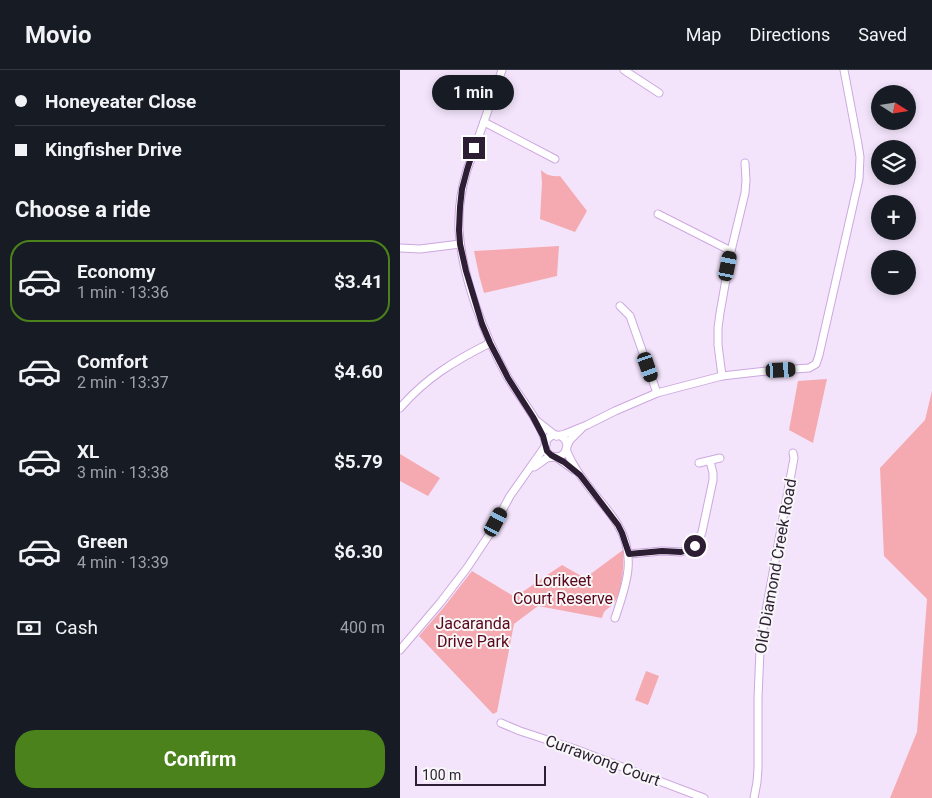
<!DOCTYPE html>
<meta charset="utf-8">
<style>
body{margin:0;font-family:Roboto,sans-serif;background:#242831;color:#f1f3f6;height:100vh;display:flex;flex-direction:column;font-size:19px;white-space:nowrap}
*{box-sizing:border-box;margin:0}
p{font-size:16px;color:#9ea1a6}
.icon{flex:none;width:28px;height:28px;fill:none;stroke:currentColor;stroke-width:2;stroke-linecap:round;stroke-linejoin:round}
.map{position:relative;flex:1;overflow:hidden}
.drawer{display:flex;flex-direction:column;background:#171b24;width:400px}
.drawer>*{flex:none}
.banner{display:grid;align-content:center;height:110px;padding:0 15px;background:#171b24}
.needle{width:32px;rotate:102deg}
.controls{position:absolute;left:471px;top:15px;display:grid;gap:10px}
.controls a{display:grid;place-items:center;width:45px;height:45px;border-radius:50%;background:#171b24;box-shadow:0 2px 8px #0003;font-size:25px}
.scale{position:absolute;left:15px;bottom:12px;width:131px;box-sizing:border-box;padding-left:5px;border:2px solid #2d1e34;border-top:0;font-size:14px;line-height:18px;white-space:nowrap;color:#2d1e34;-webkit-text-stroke:4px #f7f7f7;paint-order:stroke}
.end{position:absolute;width:22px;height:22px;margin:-11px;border:6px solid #2d1e34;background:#fff;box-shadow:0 0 0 2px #fff}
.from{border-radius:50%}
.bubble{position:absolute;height:35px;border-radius:18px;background:#171b24;box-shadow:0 2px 8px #0003;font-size:16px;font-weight:700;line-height:35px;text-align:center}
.car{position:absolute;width:15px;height:30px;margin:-15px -8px;border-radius:6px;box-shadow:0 0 4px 1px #0007;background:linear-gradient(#222 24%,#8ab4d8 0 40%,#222 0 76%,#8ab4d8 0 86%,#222 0)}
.banner b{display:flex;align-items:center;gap:18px;height:48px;font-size:19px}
.banner b+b{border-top:1px solid #363941}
.banner i{width:12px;height:12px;background:#f1f3f6}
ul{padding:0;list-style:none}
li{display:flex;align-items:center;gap:15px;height:82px;margin:0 10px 8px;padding:0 5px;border:2px solid transparent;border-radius:20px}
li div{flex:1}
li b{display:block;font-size:19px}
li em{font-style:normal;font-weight:700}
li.selected{border-color:#4b821b}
li>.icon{width:45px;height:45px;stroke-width:1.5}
h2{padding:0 15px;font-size:22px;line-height:60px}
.pay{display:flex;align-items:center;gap:12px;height:55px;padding:0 15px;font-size:19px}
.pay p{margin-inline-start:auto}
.button{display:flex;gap:10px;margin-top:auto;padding:10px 15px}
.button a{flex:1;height:58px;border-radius:20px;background:#4b821b;color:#fff;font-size:20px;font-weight:700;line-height:58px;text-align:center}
header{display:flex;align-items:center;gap:30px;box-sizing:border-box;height:70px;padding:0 25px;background:#171b24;border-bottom:1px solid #363941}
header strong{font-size:24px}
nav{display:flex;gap:28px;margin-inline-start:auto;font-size:18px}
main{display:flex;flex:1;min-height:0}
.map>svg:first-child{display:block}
</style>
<header>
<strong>Movio</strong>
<nav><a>Map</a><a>Directions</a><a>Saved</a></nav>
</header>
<main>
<section class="drawer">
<div class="banner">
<b><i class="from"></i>Honeyeater Close</b>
<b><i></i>Kingfisher Drive</b>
</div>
<h2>Choose a ride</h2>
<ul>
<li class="selected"><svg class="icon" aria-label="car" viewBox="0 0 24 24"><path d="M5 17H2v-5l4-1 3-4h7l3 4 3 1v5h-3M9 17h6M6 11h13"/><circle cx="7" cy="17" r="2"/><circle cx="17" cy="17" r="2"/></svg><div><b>Economy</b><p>1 min · 13:36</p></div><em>$3.41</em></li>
<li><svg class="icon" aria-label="car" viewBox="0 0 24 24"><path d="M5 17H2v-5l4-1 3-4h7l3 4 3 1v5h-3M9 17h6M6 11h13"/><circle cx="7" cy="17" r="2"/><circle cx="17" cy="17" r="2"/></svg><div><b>Comfort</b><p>2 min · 13:37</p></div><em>$4.60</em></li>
<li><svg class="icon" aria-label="car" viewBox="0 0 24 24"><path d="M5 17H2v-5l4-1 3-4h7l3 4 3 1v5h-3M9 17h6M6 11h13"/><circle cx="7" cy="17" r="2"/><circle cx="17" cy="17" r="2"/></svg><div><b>XL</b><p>3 min · 13:38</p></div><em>$5.79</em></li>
<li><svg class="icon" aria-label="car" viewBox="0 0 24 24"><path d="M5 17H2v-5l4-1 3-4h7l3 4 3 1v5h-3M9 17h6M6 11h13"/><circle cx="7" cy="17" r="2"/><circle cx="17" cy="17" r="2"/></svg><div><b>Green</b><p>4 min · 13:39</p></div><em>$6.30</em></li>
</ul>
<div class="pay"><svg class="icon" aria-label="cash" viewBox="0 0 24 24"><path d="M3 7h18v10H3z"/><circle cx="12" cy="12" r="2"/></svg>Cash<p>400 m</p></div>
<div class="button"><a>Confirm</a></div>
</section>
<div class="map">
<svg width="532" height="728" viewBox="0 0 532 728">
<rect width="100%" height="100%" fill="#f3e4fb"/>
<g fill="#f4aab0">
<path d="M141,100C146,105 152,107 160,106L187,141L175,162L140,149L142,113Z"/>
<path d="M159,176L157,206L84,223L79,205L74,181Z"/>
<path d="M427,309L414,368L413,373L389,360L398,311Z"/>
<path d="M532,321V728H490L517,662L527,529L484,486L480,398L525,350Z"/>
<path d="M0,384L40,408L28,426L0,411Z"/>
<path d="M223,480C224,493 223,522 214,533C208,540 204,538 202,548L138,536L114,554L97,642L93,644L19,566L44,537L72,501L115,527L162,495L185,508Z"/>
<path d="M246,601L259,606L248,635L235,630Z"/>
</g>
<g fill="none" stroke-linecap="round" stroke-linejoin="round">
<g stroke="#cda7e0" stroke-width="9">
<g id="street">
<path d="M102,0L67,100C61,120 58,140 59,160C62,208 85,267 108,308C120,328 141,352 146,374"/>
<path d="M224,0L259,23"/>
<path d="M84,52L155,89"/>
<path d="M258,144L331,181"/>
<path d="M0,178L20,179L60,174"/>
<path d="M220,236L230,246L257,323"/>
<path d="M322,306L318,275V258L320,243L331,181L345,123L346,110L345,93"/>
<path d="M0,338C26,308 54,291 90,273"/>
<path d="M137,351L156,366"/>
<circle cx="156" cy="376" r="11"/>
<path d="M157,366L165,364L187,355L215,341L257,323L322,306L367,301L409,298L416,294L419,285L459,109L460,87L458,74L444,0"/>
<path d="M167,376L170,370L182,358"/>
<path d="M166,379C172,395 182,408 192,421C201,432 211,443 218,455C237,487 226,516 215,548"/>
<path d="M156,387L174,400"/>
<path d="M299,393L320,388"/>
<path d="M134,397L147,388L154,387"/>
<path d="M229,484L262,481L281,482L291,479L295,476L298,473L302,462L313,410V403L310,391"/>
<path d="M0,580L40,533L67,498L89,465L110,426L146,375"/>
<path d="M101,653L120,661L175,679L304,728"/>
<path d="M354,728L357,712L358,698V628L360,580L365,546L394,388L393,383"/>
</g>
</g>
<use href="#street" stroke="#fff" stroke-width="7"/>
</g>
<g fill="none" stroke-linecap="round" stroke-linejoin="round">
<path stroke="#2d1e34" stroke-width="6" d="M74,78L67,100L62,119L60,137L59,160L60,174L66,201L82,254L90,273L108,308L133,347L143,366L147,381L151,385L164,392L180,405L218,455L222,463L229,484L262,481L281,482L291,479L295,476"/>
</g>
<g text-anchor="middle" stroke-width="4" stroke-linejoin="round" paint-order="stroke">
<g font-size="16" fill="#2d1e34" stroke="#f7f7f7">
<text transform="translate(375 496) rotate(-80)" y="6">Old Diamond Creek Road</text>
<text transform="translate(203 690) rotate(20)" y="6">Currawong Court</text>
</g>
<g font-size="16" fill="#5a061c" stroke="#f7f7f7">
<text x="163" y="516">Lorikeet<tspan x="163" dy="18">Court Reserve</tspan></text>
<text x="73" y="559">Jacaranda<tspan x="73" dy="18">Drive Park</tspan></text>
</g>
</g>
</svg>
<div class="controls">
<a><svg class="needle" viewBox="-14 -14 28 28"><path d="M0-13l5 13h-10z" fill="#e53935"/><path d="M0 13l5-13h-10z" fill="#9ea1a6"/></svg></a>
<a><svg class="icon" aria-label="layers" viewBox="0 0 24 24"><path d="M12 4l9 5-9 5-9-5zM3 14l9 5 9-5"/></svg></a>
<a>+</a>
<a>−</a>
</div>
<div class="scale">100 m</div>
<i class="end from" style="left:295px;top:476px"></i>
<i class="end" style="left:74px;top:78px"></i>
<div class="bubble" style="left:32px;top:5px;width:82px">1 min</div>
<i class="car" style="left:328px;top:196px;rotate:11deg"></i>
<i class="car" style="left:248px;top:297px;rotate:161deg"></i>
<i class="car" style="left:381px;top:300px;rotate:87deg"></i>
<i class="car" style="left:96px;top:452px;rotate:28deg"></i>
</div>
</main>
